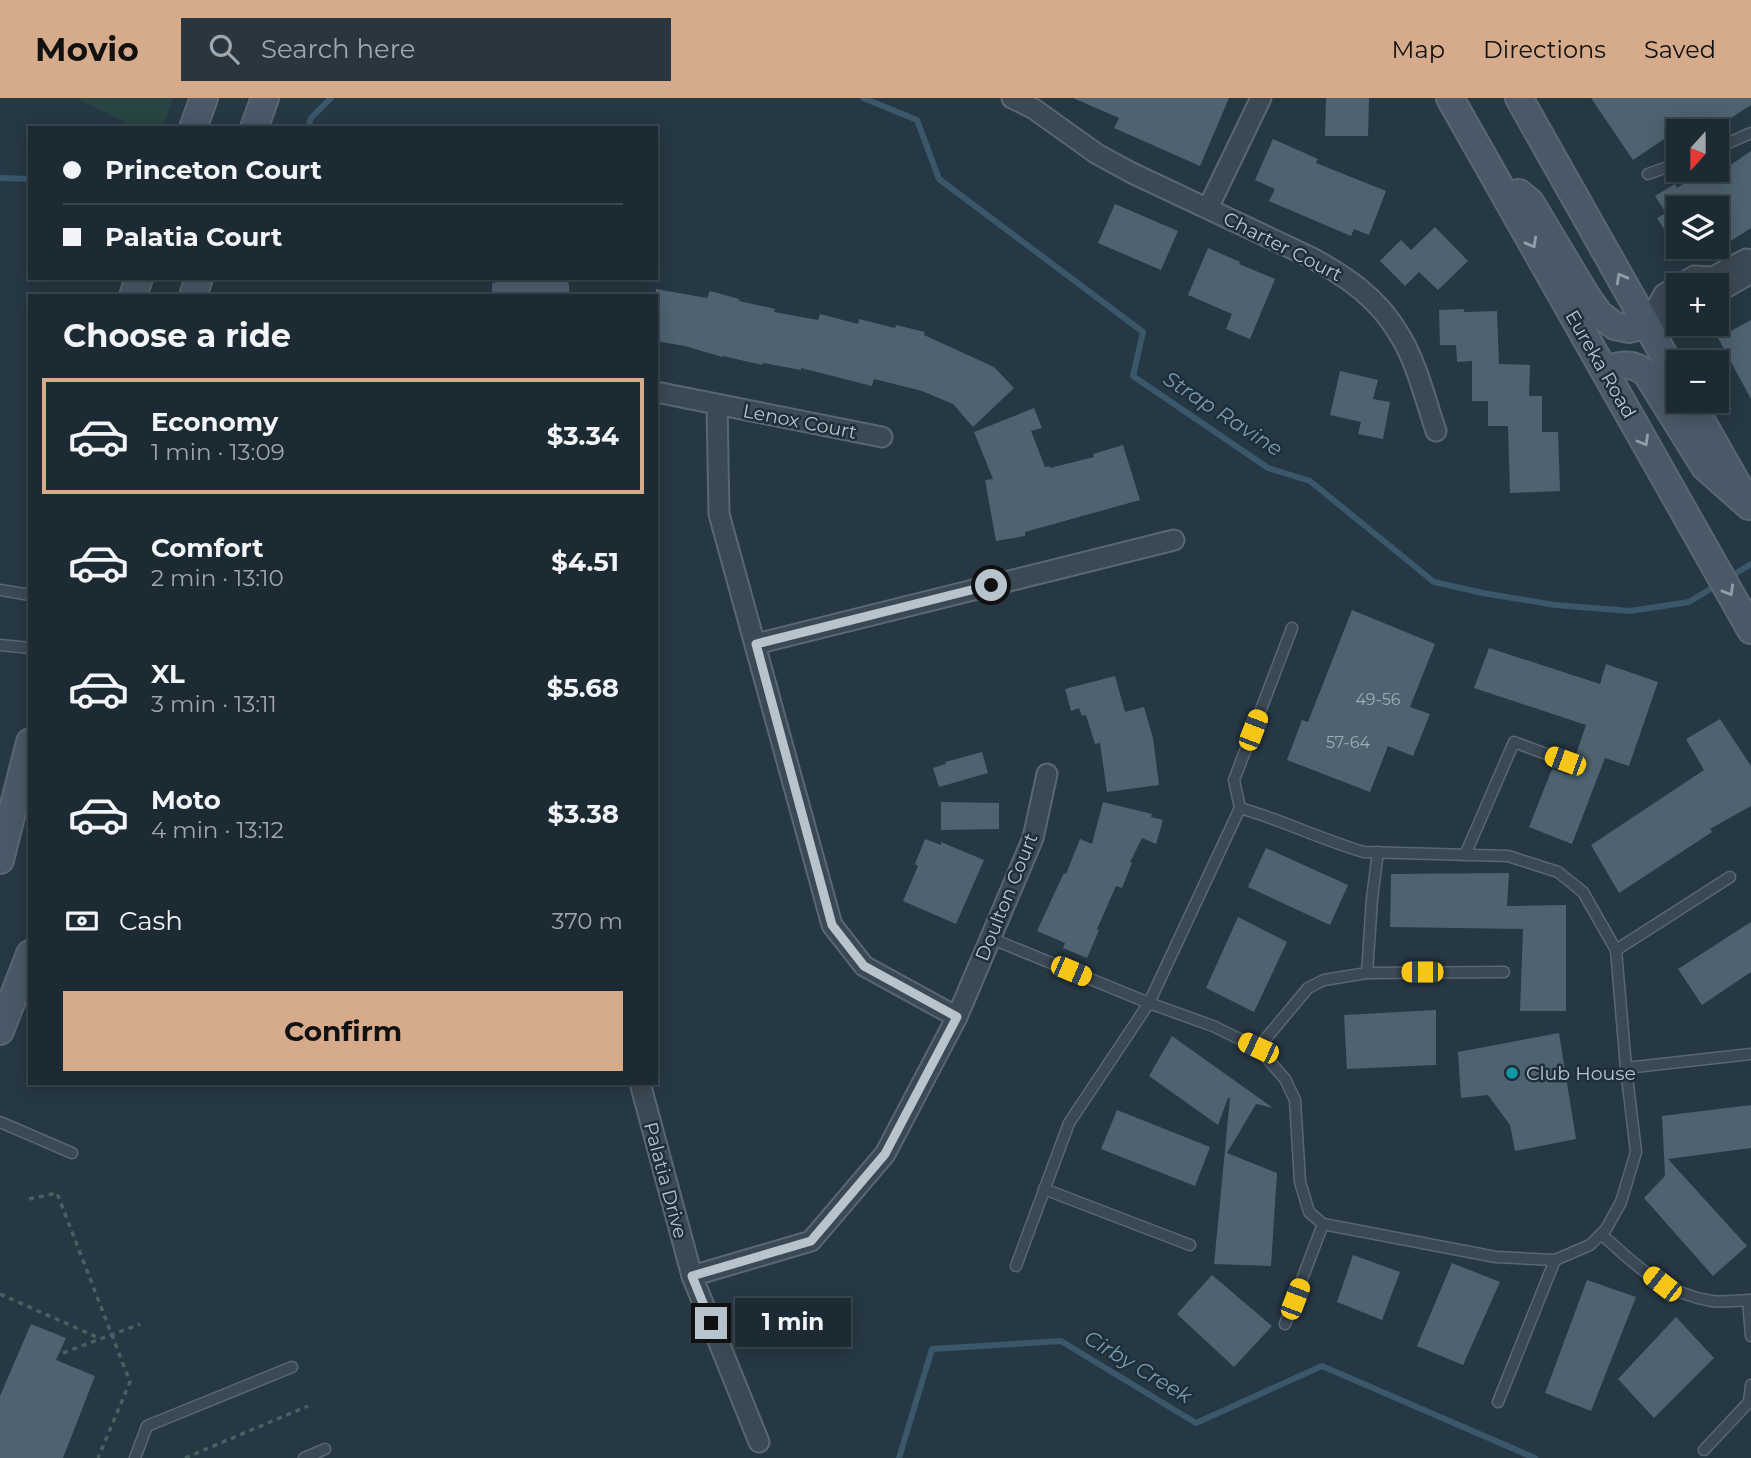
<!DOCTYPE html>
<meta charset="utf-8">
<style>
body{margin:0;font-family:Montserrat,sans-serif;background:#29363f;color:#f1f3f6;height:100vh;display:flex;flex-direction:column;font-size:26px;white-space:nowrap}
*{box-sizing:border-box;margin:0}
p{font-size:23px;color:#a0a7ac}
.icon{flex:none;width:38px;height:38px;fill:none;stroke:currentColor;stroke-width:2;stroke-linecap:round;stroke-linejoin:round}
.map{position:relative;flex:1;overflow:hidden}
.panel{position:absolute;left:28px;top:196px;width:630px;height:791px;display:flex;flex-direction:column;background:#1c2a33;border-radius:0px;box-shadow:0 4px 18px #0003,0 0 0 2px #3a464e}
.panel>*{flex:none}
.hud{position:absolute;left:28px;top:28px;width:630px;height:154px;border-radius:0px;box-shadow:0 4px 18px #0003,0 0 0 2px #3a464e;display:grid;align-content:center;height:154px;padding:0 35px;background:#1c2a33}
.needle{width:46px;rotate:201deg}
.buttons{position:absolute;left:1666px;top:21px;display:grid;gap:14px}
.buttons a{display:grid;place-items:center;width:63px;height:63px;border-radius:0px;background:#1c2a33;box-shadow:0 4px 18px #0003,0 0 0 2px #3a464e;font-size:35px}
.end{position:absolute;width:32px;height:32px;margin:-16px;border:9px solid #b8c4cd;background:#111;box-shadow:0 0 0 4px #111}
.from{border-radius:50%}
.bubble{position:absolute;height:49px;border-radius:0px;background:#1c2a33;box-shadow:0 4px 18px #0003,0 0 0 2px #3a464e;font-size:23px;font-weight:700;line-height:49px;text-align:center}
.car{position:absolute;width:21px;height:42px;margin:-21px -10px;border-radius:9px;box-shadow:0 0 5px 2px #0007;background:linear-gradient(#f5c518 24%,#345 0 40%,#f5c518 0 76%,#345 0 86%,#f5c518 0)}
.hud b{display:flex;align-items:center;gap:24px;height:66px;font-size:26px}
.hud b+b{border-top:2px solid #3a464e}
.hud i{width:18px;height:18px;background:#f1f3f6}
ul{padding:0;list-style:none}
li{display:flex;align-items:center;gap:21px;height:116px;margin:0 14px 10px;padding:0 21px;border:4px solid transparent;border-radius:0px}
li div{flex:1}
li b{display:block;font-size:26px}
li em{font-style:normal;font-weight:700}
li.on{border-color:#d6ab8b}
li>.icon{width:63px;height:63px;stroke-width:1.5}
h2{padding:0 35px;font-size:32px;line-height:84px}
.pay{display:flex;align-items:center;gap:18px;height:77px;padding:0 35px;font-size:26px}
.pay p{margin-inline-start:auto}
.cta{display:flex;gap:14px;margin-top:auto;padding:14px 35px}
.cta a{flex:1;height:80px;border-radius:0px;background:#d6ab8b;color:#111;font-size:28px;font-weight:700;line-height:80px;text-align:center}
header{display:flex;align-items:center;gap:42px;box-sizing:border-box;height:98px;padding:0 35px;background:#d6ab8b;color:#111}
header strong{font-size:33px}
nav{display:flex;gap:38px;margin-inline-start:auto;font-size:24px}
.search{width:490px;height:63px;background:#29363f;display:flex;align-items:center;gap:18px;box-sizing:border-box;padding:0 24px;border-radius:0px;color:#a0a7ac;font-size:26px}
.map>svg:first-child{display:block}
</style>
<header>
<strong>Movio</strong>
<div class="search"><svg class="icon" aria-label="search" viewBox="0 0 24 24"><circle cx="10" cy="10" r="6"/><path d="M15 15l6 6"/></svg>Search here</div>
<nav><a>Map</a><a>Directions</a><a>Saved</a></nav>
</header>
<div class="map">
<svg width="1751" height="1360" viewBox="0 0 1751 1360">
<rect width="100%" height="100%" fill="#263844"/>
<path fill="#284543" d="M77,0H173L162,30H137Z"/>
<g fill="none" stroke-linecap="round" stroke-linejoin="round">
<g stroke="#3a576b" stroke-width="6">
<path d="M863,0L917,22L939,81L1143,234L1133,278L1268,370L1310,383L1434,484L1483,495L1555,507L1630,513L1689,504L1717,487"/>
<path d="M308,30L311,20L331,0"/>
<path d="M0,80L30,81"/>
<path d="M1730,479L1751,466"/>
<path d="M899,1360L932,1251L1061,1243L1196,1325L1322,1268L1535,1360"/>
</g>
</g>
<g fill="#4f626f">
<path d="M1073,0H1229L1200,68L1114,30L1119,20Z"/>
<path d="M1326,0H1369L1368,38H1325Z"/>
<path d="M1591,0H1751V7L1711,33H1704L1699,25L1686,33H1678V38L1667,46L1664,41L1633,62Z"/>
<path d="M1273,41L1318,61L1316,65L1386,93L1369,137L1354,131L1351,138L1269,103L1275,91L1255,82Z"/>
<path d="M1751,53V130L1723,148L1717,140V110H1678V153L1657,120L1666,115L1655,98L1675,86L1677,90L1705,72H1723Z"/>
<path d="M1115,106L1178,133L1161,172L1098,145Z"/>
<path d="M1435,129L1468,163L1438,192L1419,174L1405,188L1380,163L1401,142L1411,152Z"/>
<path d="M1208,150L1240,164L1239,166L1275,181L1250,241L1226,231L1232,216L1188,197Z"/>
<path d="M505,180H523V183L568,180L570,198H492V185H495L494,182Z"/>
<path d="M656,191L707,200L710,193L739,201V203L775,211L774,214L818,222L820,216L858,226L859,221L895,230L896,227L925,234L924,237L994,269L1014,290L973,329L953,306L922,293L874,281L872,288L801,270V272L763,265L762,267L723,258L722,259L685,248L656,243Z"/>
<path d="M1464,211V214L1497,213L1499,266L1530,267L1529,298H1542V334H1558L1560,393L1510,395L1508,328H1488V303H1472V263L1457,264L1456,247H1440L1439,212Z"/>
<path d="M1751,222V301L1718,240Z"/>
<path d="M1340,273L1378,282L1373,301L1390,304L1383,341L1358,336L1361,324L1330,317Z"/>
<path d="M1034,310L1042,330L1031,333L1045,369L1050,368V370L1094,359L1093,356L1123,347L1140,402L1025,434V438L996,443L985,382L993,381L974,334Z"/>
<path d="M1352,512L1435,546L1410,609L1430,616L1413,658L1388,648L1370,694L1287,662L1302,622L1308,624Z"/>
<path d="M1489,550L1600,586L1606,566L1658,584L1629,668L1605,660L1572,746L1529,729L1552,671L1569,677L1586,627L1474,590Z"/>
<path d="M1115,578L1125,614L1144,609L1153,640L1159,687L1107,694L1100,645L1095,646L1086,617L1082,618L1079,610L1071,613L1065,591Z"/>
<path d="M1720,621L1751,668V708L1710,731L1712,734L1619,795L1591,747L1704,672L1686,641Z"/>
<path d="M982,654L988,675L939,689L933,670L946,666L945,664Z"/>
<path d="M941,704L999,705V731L941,732Z"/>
<path d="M1103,704L1152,716L1151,719L1163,722L1156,746L1142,740L1130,764L1132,765L1122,790L1116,788L1097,831L1099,832L1087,860L1063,850L1065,845L1037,833L1061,781L1064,775L1066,776L1080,741L1092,746Z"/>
<path d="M925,741L941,747V744L984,762L956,826L903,803L918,768L915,766Z"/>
<path d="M1266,750L1348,787L1330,827L1248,789Z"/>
<path d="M1509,775L1507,808L1566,807V913H1520L1523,831L1390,829L1391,776Z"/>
<path d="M1238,819L1287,844L1254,914L1206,890Z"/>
<path d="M1751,824V874L1702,907L1678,871Z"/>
<path d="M1436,912V967L1347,971L1344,917Z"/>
<path d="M1559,935L1576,1041L1515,1053L1510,1027L1488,997L1461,1000L1458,954Z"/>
<path d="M1172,938L1273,1010L1256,1006L1227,1055L1277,1075L1271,1168L1214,1166L1230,1000H1228L1218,1027L1149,978Z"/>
<path d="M1751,1007V1050L1668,1061L1747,1148L1713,1178L1644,1100L1665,1078L1662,1018Z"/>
<path d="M1117,1012L1210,1049L1195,1088L1101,1051Z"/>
<path d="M1353,1157L1400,1174L1382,1222L1337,1204Z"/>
<path d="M1452,1165L1500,1184L1463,1267L1417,1248Z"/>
<path d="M1212,1177L1272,1228L1234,1269L1177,1216Z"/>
<path d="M1587,1182L1636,1199L1591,1313L1545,1295Z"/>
<path d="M1676,1219L1714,1260L1654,1320L1618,1281Z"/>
<path d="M31,1226L66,1240L56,1262L95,1278L63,1360H0V1298Z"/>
</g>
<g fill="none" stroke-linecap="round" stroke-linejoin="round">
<g stroke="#596771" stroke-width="13">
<g id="service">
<path d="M1717,50L1751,35"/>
<path d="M1648,76L1678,65"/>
<path d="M0,492L30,497"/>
<path d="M0,547L30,550"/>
<path d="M1465,757L1514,644L1565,663"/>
<path d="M990,840L1149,905L1213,928L1258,950L1285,981L1295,1002L1300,1084L1309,1114L1323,1126L1496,1159L1555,1162L1590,1147L1606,1131L1621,1104L1636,1054L1626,970L1616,852L1583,794L1558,774L1508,758L1364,754C1322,742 1282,722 1240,710"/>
<path d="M1616,852L1730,779"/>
<path d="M1367,875L1372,801L1378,754"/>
<path d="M1258,950L1308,890L1324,882L1367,875L1504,874"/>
<path d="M1626,970L1751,956"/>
<path d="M0,1024L72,1055"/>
<path d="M1044,1091L1190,1147"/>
<path d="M1601,1136C1637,1168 1662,1195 1712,1203C1725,1205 1739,1202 1751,1202"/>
<path d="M1016,1168L1069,1025L1149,905L1240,710L1234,682L1292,530"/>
<path d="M1748,1202L1751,1238"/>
<path d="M1285,1226L1323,1126"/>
<path d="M1498,1304L1555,1162"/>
<path d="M1704,1352L1749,1304L1751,1287"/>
<path d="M135,1360L147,1328L292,1269"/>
<path d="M304,1360L325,1351"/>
</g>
</g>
<g stroke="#596771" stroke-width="23">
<g id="minor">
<path d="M1012,0L1034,11L1097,56L1132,75L1310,159C1346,178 1378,200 1399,236C1417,265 1425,301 1436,333"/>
<path d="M1208,110L1261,0"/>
<path d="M1679,187L1694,178L1713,179L1746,161L1751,162"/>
<path d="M1717,201L1720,193L1751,175"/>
<path d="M1647,226L1664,196L1678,188"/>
<path d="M1647,226H1678"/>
<path d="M656,294L882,339"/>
<path d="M717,307L719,416L832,827L864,868L957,919"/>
<path d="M756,546L1174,442"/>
<path d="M640,985L692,1178L759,1344"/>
<path d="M692,1178L811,1143L885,1056L957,919L1033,740L1047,676"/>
</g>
</g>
<g stroke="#596771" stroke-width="30">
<g id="secondary">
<path d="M1450,0L1751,532"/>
<path d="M1519,0L1678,282"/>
<path d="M193,30L204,0"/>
<path d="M254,30L265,0"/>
<path d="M1519,95L1530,104L1587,199L1599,216L1615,228L1629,231L1647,226"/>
<path d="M133,198L139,180"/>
<path d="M193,198L199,180"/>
<path d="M1605,273C1621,266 1633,264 1647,276L1705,369L1749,408"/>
<path d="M1690,303L1740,391"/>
<path d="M0,762L30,644"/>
<path d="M0,933L30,856"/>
</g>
</g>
<g stroke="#47615f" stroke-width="3.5" stroke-dasharray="5 5" stroke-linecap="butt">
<path d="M29,1101L57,1095L130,1284L98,1360"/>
<path d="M0,1196L99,1240"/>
<path d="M63,1255L140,1226"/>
<path d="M185,1360L308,1308"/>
</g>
<use href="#service" stroke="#3b4954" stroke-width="10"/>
<use href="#minor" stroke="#3b4954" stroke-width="19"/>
<use href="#secondary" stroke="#495967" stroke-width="26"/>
</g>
<defs><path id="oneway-chevron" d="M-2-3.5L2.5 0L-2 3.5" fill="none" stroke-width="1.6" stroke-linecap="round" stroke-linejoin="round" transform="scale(1.75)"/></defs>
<g stroke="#919fa9">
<use href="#oneway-chevron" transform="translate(1532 145) rotate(61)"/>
<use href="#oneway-chevron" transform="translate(1621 180) rotate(-119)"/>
<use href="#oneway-chevron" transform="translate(1644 343) rotate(60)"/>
<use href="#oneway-chevron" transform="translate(1729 493) rotate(61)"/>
</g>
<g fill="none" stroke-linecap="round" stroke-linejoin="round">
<path stroke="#b8c4cd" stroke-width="9" d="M711,1225L692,1178L811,1143L885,1056L957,919L864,868L832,827L756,546L991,487"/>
</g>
<circle fill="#0f9aa8" stroke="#1f2f39" stroke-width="2.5" cx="1512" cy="975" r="7"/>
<g text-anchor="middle" stroke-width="5" stroke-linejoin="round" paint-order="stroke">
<g font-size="16" fill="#9eacb6">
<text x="1378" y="607">49-56</text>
<text x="1348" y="650">57-64</text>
</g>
<g font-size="19" fill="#b8c4cd" stroke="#1f2f39">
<text transform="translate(1283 148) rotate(27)" y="7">Charter Court</text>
<text transform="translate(1601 266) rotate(60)" y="7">Eureka Road</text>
<text transform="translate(800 323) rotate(11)" y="7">Lenox Court</text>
<text transform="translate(1006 799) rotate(-68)" y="7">Doulton Court</text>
<text transform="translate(666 1082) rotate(75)" y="7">Palatia Drive</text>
</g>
<g font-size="19" fill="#b8c4cd" stroke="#1f2f39" text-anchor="start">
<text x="1526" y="982">Club House</text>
</g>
<g font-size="21" font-style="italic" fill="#789ab1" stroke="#1f2f39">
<text transform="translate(1223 316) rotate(33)" y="7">Strap Ravine</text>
<text transform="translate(1138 1269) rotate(31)" y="7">Cirby Creek</text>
</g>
</g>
</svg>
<div class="buttons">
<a><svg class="needle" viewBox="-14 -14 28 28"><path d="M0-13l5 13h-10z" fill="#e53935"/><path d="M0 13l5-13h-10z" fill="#a0a7ac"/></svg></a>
<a><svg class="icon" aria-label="layers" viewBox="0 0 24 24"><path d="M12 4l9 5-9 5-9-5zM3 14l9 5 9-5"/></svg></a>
<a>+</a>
<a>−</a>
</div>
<i class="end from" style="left:991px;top:487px"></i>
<i class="end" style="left:711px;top:1225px"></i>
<div class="bubble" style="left:735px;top:1200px;width:116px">1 min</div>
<i class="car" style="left:1253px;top:632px;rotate:21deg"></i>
<i class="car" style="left:1565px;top:663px;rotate:290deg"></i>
<i class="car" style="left:1071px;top:873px;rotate:113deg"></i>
<i class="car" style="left:1422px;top:874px;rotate:270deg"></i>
<i class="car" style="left:1258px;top:950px;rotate:295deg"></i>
<i class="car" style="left:1662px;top:1186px;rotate:308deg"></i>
<i class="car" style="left:1295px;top:1201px;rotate:21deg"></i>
<div class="hud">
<b><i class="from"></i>Princeton Court</b>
<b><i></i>Palatia Court</b>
</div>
<section class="panel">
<h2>Choose a ride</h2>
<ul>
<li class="on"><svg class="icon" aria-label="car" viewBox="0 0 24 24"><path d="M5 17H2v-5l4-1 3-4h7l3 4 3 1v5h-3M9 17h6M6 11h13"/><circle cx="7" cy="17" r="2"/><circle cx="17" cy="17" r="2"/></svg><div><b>Economy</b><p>1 min · 13:09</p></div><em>$3.34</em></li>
<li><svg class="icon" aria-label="car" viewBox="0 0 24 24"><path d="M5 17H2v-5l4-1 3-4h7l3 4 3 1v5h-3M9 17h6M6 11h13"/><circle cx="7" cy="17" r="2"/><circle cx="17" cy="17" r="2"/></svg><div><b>Comfort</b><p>2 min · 13:10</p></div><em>$4.51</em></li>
<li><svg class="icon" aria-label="car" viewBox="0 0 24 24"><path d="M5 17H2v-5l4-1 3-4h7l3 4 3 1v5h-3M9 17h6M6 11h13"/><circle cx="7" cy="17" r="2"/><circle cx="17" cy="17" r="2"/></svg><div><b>XL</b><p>3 min · 13:11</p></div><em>$5.68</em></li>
<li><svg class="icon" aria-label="car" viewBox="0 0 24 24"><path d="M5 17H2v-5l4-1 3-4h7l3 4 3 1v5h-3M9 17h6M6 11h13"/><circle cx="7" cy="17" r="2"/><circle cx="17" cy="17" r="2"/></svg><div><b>Moto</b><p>4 min · 13:12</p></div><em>$3.38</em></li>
</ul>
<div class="pay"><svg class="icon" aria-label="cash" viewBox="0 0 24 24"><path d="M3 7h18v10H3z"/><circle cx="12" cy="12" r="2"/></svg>Cash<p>370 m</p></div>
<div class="cta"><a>Confirm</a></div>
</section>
</div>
